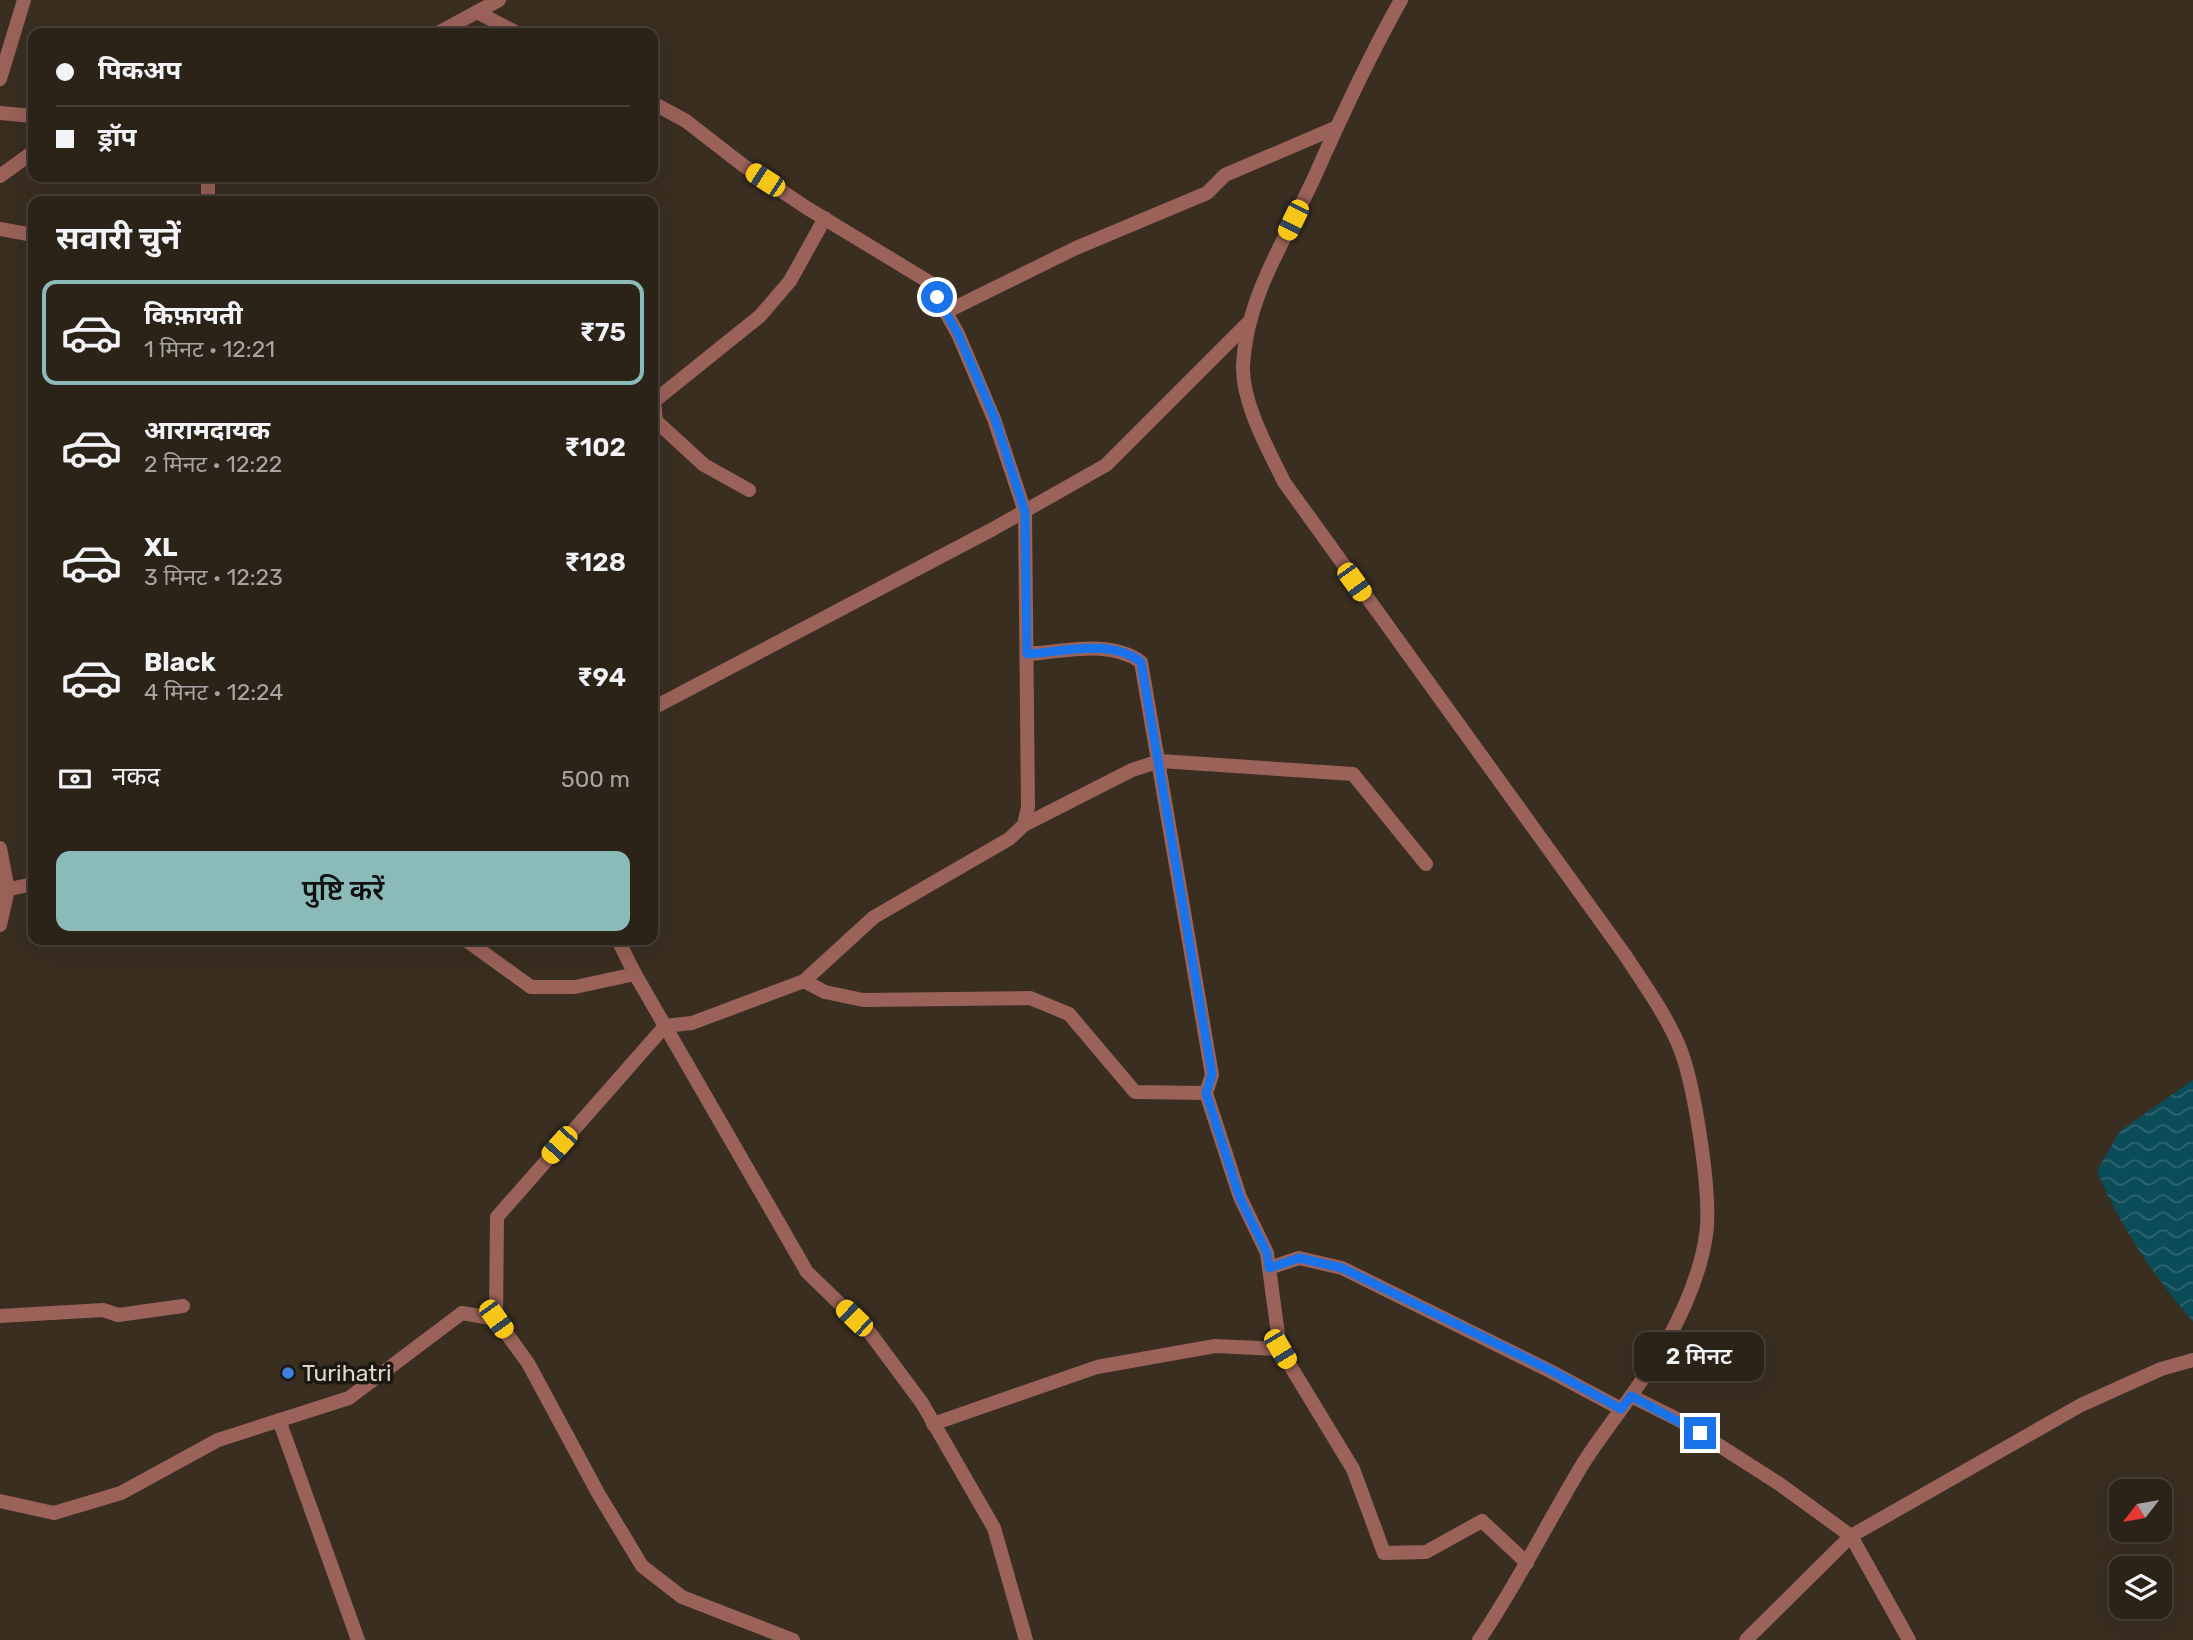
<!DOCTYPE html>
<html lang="hi">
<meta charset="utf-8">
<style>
body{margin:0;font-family:Rubik,"Noto Sans Devanagari",sans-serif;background:#332a21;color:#f1f3f6;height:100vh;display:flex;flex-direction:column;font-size:26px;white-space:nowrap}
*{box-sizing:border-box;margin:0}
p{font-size:23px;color:#a6a4a2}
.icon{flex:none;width:38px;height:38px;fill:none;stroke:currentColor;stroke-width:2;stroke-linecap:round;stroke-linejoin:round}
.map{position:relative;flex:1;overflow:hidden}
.drawer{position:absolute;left:28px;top:196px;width:630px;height:749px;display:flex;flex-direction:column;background:#2b2218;border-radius:14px;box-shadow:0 7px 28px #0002,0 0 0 2px #473f37}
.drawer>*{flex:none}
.banner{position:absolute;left:28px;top:28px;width:630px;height:154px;border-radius:14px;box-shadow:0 7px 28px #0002,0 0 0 2px #473f37;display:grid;align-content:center;height:154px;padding:0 28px;background:#2b2218}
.needle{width:46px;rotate:239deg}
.controls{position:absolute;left:2109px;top:1479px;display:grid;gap:14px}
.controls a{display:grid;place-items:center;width:63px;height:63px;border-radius:14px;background:#2b2218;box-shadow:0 7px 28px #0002,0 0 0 2px #473f37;font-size:35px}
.end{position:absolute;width:32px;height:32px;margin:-16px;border:9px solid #1a73e8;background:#fff;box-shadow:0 0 0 4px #fff}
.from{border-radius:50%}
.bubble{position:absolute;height:49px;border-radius:14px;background:#2b2218;box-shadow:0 7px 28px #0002,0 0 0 2px #473f37;font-size:23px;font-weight:600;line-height:49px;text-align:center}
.car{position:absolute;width:21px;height:42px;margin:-21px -10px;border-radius:9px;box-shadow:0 0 5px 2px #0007;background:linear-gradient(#f5c518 24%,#345 0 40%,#f5c518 0 76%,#345 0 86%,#f5c518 0)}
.banner b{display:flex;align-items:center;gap:24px;height:66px;font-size:26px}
.banner b+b{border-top:2px solid #473f37}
.banner i{width:18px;height:18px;background:#f1f3f6}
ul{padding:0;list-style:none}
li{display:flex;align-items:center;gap:21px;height:105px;margin:0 14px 10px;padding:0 14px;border:4px solid transparent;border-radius:14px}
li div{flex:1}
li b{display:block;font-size:26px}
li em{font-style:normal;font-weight:600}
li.on{border-color:#8bbbb9}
li>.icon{width:63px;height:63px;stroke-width:1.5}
h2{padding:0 28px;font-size:32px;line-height:84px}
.pay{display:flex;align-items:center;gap:18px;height:77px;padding:0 28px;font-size:26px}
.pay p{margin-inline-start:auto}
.action{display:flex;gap:14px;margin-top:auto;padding:14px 28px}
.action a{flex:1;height:80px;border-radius:14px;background:#8bbbb9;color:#111;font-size:28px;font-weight:600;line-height:80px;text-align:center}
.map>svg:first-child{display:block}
</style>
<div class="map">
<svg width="2193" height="1640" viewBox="0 0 2193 1640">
<defs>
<pattern id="water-waves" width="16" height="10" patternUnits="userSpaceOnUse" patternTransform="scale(1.75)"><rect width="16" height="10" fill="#0b4c59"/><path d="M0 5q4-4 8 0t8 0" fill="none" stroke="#2e6570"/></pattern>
</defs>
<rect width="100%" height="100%" fill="#392e20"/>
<path fill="url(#water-waves)" d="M2193,1080V1322C2154,1276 2120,1227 2097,1171L2120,1131Z"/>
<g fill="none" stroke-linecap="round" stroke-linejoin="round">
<g stroke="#9a6259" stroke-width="14">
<path d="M1401,0C1368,58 1341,117 1314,178C1286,239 1246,297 1243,366C1242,403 1268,449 1284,482L1625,955C1645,986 1668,1017 1681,1051C1695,1089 1712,1196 1706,1235C1701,1270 1685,1308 1668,1339C1644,1383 1611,1420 1584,1462C1548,1521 1518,1583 1479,1640"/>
<path d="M477,12L517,33"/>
<path d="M438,33L499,0"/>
<path d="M0,79L24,0"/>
<path d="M0,113L33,116"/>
<path d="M0,176L33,152"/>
<path d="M208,201V177"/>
<path d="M0,229L33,235"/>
<path d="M946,312L1076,248L1207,193L1225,175L1335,128"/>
<path d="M654,401L656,421L704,465L749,490"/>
<path d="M653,402L760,316L790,281L825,218"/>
<path d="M653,708L993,529L1106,465L1248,323"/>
<path d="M1024,825L1132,770L1160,761L1353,774L1426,864"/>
<path d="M0,848L8,890L0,925"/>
<path d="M1,891L33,884"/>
<path d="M466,940L531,987H575L635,974"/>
<path d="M618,940L635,974L807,1272L870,1333L922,1403L994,1528L1026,1640"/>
<path d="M804,981L825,992L863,1000L1030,998L1069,1014L1135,1092L1206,1093"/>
<path d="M1269,1268L1299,1258L1342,1268L1550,1371L1621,1409"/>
<path d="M0,1316L103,1310L118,1315L183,1306"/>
<path d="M496,1319L497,1217L665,1026L692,1023L804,981L874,917L1009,839L1024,825L1028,807L1025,512L994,419L958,334L929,282L807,208L744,166L686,121L653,103"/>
<path d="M1280,1349L1353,1469L1384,1553L1426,1552L1482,1521L1527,1563"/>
<path d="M1631,1396L1681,1421L1778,1483L1851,1536L1909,1640"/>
<path d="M279,1420L358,1640"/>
<path d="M933,1424L1097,1367L1215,1346L1280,1349L1267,1253L1240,1197L1206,1093L1212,1075L1141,662C1110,639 1063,652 1027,654"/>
<path d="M0,1501L54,1513L121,1493L218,1440L349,1398L462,1313L496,1319L528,1363L598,1493L642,1566L682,1597L793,1640"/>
<path d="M1746,1640L1851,1536L2081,1405L2161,1369L2193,1360"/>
</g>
</g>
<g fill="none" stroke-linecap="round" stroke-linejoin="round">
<path stroke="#1a73e8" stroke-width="9" d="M937,297L958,334L995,419L1025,512L1027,654C1063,652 1110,638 1141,662L1212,1074L1206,1093L1240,1198L1267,1253L1269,1268L1299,1258L1342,1268L1550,1370L1621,1409L1631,1396L1700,1433"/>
</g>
<circle fill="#3f7fe0" stroke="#1c1711" stroke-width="2.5" cx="288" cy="1373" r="7"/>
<g text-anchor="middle" stroke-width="7" stroke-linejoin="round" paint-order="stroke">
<g font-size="23" fill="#dbd5cc" stroke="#1c1711" text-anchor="start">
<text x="302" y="1381">Turihatri</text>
</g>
</g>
</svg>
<div class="controls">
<a><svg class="needle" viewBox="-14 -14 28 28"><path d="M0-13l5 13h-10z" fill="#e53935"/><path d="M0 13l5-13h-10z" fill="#a6a4a2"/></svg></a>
<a><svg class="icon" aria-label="layers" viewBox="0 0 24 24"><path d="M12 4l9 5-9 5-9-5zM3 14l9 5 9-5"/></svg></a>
</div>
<i class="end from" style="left:937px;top:297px"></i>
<i class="end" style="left:1700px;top:1433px"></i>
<div class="bubble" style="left:1634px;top:1332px;width:130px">2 मिनट</div>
<i class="car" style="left:765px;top:180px;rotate:303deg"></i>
<i class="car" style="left:1293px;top:220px;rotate:206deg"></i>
<i class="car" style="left:1354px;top:582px;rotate:144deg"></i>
<i class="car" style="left:559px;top:1145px;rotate:222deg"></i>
<i class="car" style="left:854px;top:1318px;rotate:314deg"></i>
<i class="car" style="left:496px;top:1319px;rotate:144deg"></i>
<i class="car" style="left:1280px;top:1349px;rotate:149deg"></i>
<div class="banner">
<b><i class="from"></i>पिकअप</b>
<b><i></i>ड्रॉप</b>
</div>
<section class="drawer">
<h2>सवारी चुनें</h2>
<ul>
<li class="on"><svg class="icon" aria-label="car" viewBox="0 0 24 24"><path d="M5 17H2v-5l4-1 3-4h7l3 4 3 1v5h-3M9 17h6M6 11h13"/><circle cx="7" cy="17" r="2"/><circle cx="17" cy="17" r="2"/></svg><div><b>किफ़ायती</b><p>1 मिनट · 12:21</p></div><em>₹75</em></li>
<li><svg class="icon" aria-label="car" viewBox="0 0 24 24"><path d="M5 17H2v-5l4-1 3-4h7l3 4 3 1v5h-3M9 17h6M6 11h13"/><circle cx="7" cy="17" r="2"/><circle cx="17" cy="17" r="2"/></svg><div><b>आरामदायक</b><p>2 मिनट · 12:22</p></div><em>₹102</em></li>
<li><svg class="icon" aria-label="car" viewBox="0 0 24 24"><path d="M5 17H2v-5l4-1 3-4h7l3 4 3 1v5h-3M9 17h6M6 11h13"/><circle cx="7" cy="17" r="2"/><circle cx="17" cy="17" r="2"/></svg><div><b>XL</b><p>3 मिनट · 12:23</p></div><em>₹128</em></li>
<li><svg class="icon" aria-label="car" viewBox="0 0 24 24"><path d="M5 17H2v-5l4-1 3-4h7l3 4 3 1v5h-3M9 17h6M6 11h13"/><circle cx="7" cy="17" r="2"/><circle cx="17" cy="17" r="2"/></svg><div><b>Black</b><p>4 मिनट · 12:24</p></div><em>₹94</em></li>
</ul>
<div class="pay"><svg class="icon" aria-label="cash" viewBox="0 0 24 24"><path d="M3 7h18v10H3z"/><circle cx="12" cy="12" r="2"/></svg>नकद<p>500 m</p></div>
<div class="action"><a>पुष्टि करें</a></div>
</section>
</div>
